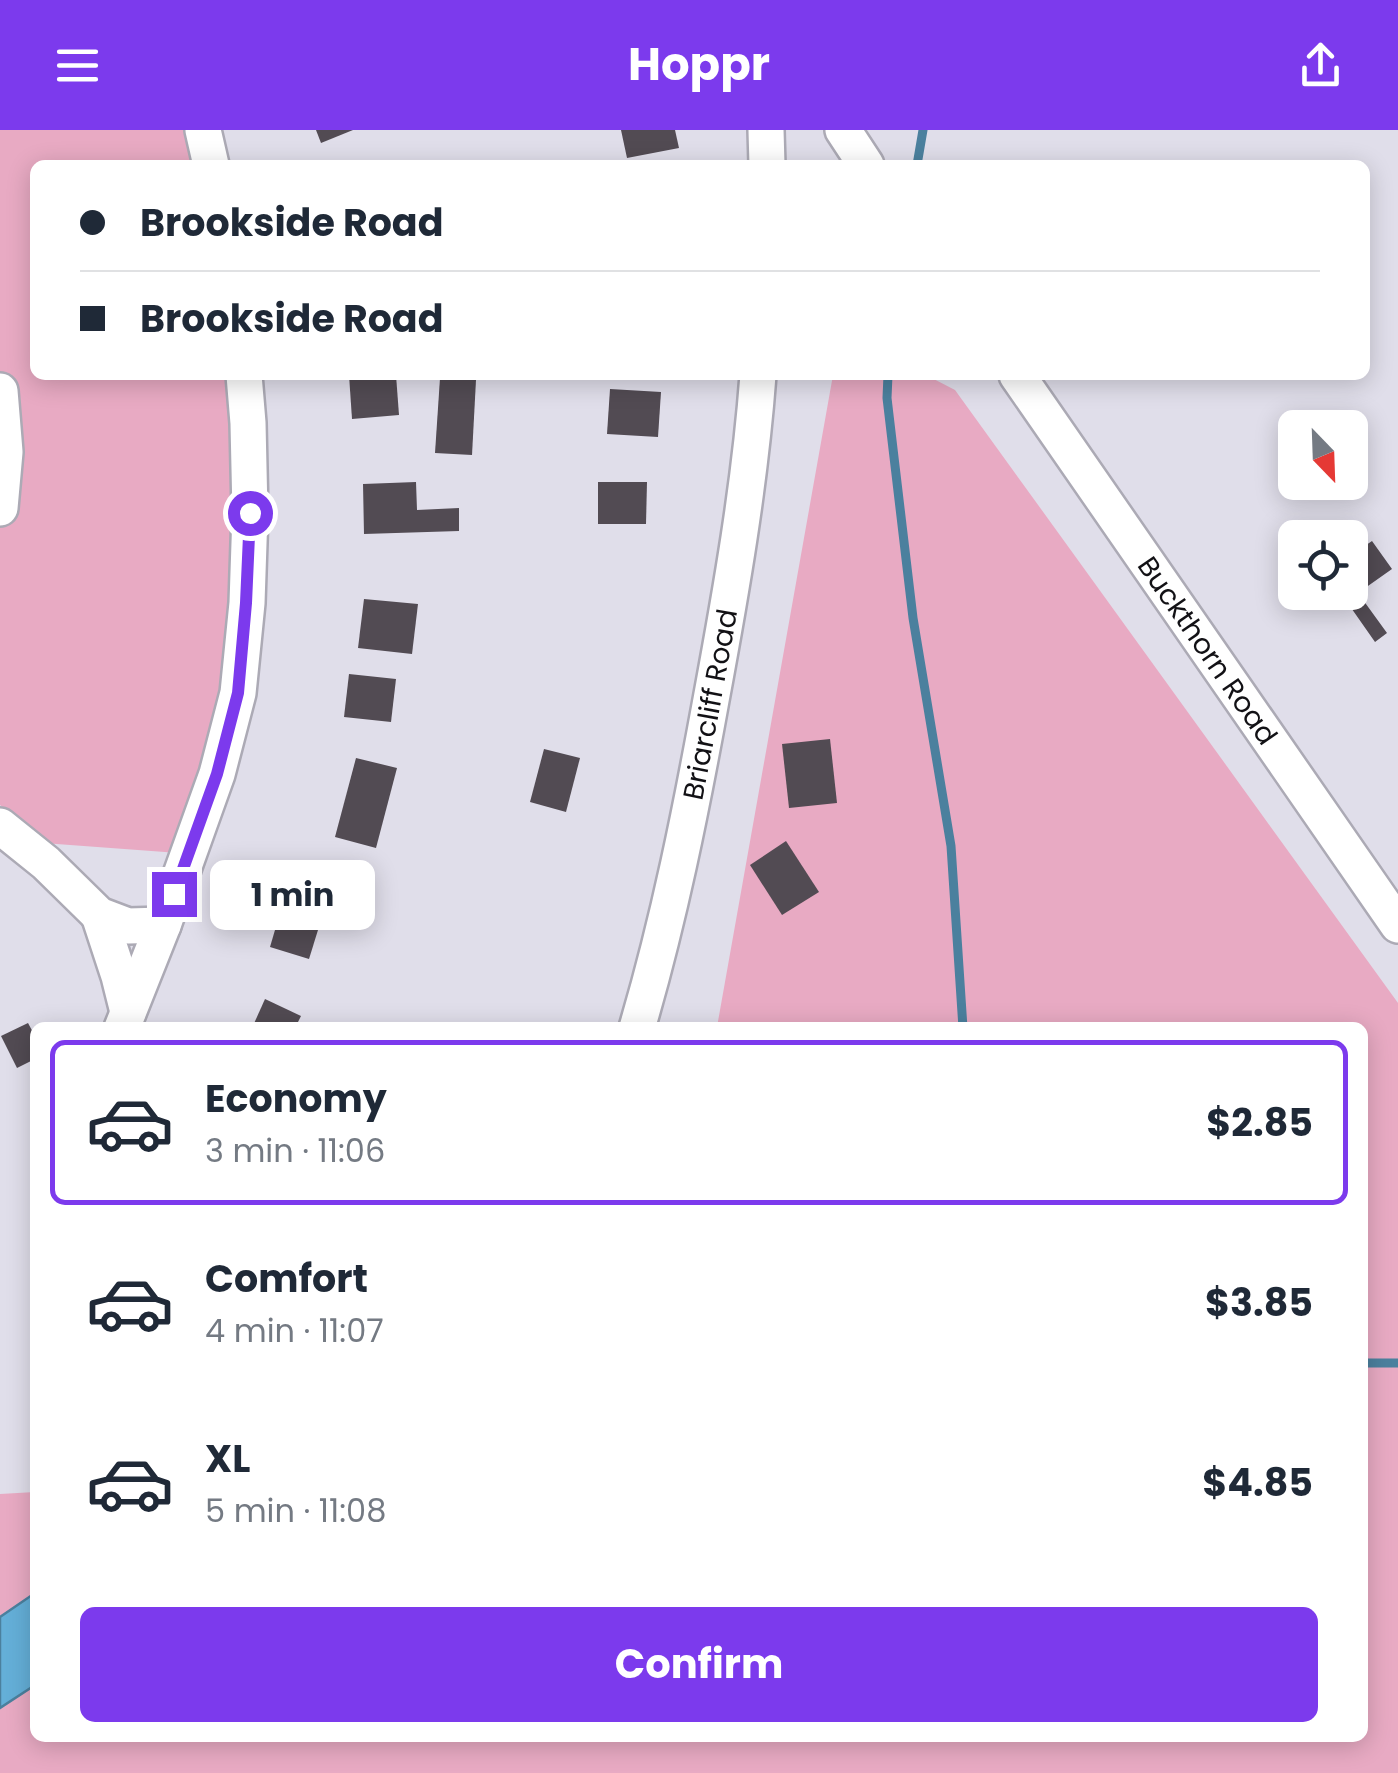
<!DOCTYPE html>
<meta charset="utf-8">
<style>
body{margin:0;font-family:Poppins,sans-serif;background:#f6f6f7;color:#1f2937;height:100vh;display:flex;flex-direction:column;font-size:38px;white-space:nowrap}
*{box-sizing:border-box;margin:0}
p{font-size:32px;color:#747a83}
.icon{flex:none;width:55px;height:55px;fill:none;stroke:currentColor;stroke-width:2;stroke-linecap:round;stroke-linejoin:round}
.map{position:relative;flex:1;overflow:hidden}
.sheet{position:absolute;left:30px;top:892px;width:1338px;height:720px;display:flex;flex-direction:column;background:#fff;border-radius:15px;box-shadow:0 5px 25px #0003}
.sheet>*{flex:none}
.banner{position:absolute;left:30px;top:30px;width:1340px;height:220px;border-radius:15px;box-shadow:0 5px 25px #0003;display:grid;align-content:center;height:220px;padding:0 50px;background:#fff}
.needle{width:65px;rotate:157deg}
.tools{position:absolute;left:1278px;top:280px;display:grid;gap:20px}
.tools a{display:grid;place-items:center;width:90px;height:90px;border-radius:15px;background:#fff;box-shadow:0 5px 25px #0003;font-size:50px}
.end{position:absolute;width:45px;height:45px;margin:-22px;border:12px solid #7c3aed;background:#fff;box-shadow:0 0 0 5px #fff}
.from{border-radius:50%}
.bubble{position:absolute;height:70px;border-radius:15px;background:#fff;box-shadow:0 5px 25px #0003;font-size:32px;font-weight:700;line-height:70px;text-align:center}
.banner b{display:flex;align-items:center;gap:35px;height:95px;font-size:38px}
.banner b+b{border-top:2px solid #e0e1e3}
.banner i{width:25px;height:25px;background:#1f2937}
ul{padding:18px 0 0;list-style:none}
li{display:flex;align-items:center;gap:30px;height:165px;margin:0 20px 15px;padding:0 30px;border:5px solid transparent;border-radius:15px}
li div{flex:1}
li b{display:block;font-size:38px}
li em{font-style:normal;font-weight:700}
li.selected{border-color:#7c3aed}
li>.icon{width:90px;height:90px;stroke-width:1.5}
.cta{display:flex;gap:20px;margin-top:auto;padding:20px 50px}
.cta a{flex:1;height:115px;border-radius:15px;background:#7c3aed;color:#fff;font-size:40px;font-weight:700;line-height:115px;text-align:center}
header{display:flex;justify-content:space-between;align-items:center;height:130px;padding:0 50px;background:#7c3aed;color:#fff;font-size:45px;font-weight:700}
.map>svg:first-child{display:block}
</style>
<header><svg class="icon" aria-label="menu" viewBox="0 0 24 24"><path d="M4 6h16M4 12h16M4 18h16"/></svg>Hoppr<svg class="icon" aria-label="share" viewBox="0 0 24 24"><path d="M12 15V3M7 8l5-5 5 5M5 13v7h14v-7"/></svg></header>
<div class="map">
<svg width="1398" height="1643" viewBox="0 0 1398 1643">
<rect width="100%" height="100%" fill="#e0deea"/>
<g fill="#e8aac3">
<path d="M0,0H202L209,35H35V245H241L247,473L192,724L43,713L0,675Z"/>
<path d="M833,245H926L955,260L1398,873V1643H0V1364L35,1362V1608H1362V898L717,897Z"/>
</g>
<path fill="#64afd8" stroke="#4b809e" stroke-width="2.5" d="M35,1463V1555L0,1578V1487Z"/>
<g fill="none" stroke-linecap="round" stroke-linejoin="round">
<g stroke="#4b809e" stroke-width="9">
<path d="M917,35L923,0"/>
<path d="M888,245L887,268L913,488L951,716L963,898"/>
<path d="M1362,1233H1398"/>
</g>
</g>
<g fill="#524b53">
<path d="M316,0H353L321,13Z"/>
<path d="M621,0H675L679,18L627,28Z"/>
<path d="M349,245H396L399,285L352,289Z"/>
<path d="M440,248L476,250L472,325L435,323Z"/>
<path d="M610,259L661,262L658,307L607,304Z"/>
<path d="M416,352L417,380L459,378V401L364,404L363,354Z"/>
<path d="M598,352H647L646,394H598Z"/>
<path d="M1372,411L1392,439L1358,463L1387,503L1375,512L1340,462H1350V426Z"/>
<path d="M364,469L418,474L412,524L358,518Z"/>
<path d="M349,544L396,549L391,592L344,587Z"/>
<path d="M830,609L837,673L789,678L782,614Z"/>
<path d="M544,619L580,628L566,682L530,672Z"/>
<path d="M356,628L397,638L376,718L335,707Z"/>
<path d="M786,711L819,762L782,785L750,735Z"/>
<path d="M287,759L327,771L309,829L270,817Z"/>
<path d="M265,869L301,886L295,898H252Z"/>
<path d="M28,893L35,906V929L17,938L1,906Z"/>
</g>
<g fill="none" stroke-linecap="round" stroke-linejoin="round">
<g stroke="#acaab5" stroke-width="40">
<g id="street">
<path d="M203,0L211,35"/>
<path d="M766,0L767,35"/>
<path d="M843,0L866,35"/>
<path id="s1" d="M1017,245L1398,795"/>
<path d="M0,261L5,322L0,378"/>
<path d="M0,696L46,733L99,785L128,796L163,795"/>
<path d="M99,785L119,846L128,882"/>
<path d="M122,898L163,795L217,644L238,563L247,473L250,383L248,293L244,245"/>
<path id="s2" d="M637,898C669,790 691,680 711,570C731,462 750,354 758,245"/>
</g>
</g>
<use href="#street" stroke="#fff" stroke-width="35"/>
</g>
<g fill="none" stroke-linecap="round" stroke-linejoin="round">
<path stroke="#7c3aed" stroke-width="12" d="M174,764L217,644L238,563L246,473L250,383"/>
</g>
<g text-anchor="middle" stroke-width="10" stroke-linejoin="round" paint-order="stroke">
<g font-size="28" fill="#121115" stroke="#eeecf7">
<text dy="10" stroke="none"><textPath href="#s1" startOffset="335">Buckthorn Road</textPath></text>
<text dy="10" stroke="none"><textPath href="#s2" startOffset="332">Briarcliff Road</textPath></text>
</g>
</g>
</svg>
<div class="tools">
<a><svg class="needle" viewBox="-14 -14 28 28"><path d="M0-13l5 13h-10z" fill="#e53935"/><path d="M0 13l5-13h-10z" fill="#747a83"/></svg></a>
<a><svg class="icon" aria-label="locate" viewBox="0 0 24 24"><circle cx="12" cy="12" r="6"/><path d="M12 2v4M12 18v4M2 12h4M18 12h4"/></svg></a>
</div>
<i class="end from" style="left:250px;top:383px"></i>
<i class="end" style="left:174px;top:764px"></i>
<div class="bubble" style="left:210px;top:730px;width:165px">1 min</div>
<div class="banner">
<b><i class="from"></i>Brookside Road</b>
<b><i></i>Brookside Road</b>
</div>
<section class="sheet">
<ul>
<li class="selected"><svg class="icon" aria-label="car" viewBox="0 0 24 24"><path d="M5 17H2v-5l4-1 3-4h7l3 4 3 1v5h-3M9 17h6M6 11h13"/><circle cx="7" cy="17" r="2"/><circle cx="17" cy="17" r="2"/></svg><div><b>Economy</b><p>3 min · 11:06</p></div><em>$2.85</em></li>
<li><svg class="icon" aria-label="car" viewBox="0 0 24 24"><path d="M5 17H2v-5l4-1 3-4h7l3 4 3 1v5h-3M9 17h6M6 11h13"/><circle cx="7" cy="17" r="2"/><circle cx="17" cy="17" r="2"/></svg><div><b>Comfort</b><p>4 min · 11:07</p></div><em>$3.85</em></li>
<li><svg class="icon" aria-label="car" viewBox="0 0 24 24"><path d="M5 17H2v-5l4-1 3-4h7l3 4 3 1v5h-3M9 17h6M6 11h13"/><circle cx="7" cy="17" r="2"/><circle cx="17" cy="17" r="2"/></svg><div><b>XL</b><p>5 min · 11:08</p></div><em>$4.85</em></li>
</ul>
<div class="cta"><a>Confirm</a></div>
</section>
</div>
